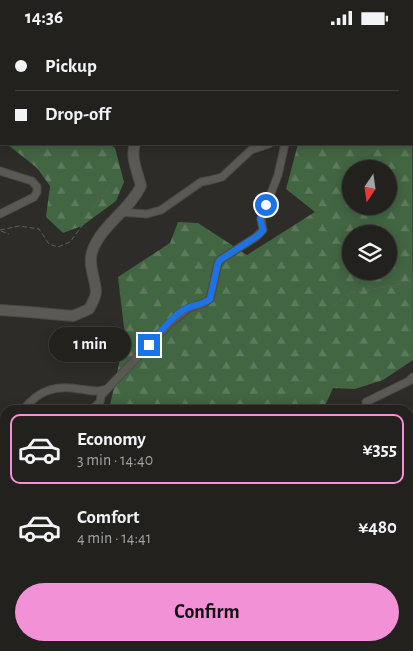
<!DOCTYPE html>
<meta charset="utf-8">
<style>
body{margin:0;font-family:"Alegreya Sans",sans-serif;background:#2e2e2b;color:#f1f3f6;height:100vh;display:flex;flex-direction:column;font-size:19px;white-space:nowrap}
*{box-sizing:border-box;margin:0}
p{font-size:16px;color:#a2a3a4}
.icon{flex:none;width:28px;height:28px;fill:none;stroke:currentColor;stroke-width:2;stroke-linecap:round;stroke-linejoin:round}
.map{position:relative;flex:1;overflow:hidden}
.side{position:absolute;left:0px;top:370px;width:414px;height:246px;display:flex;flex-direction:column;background:#22211e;border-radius:15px 15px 0 0;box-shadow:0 2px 12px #0003,0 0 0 1px #3f3e3c}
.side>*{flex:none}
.banner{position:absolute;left:0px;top:0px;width:414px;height:110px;box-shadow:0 2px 12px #0003,0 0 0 1px #3f3e3c;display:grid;align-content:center;height:110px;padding:0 15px;background:#22211e}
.needle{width:32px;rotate:193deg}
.tools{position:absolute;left:342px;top:125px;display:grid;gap:10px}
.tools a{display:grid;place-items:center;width:55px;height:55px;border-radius:50%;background:#22211e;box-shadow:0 2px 12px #0003,0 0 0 1px #3f3e3c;font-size:25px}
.end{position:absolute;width:22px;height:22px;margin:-11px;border:6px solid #1a73e8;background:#fff;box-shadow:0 0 0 2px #fff}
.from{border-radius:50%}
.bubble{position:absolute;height:35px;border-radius:18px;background:#22211e;box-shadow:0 2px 12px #0003,0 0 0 1px #3f3e3c;font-size:16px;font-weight:700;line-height:35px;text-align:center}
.banner b{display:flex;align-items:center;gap:18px;height:48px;font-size:19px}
.banner b+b{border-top:1px solid #3f3e3c}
.banner i{width:12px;height:12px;background:#f1f3f6}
ul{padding:9px 0 0;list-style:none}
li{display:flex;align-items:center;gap:15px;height:70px;margin:0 10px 8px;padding:0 5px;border:2px solid transparent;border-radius:10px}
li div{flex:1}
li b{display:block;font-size:19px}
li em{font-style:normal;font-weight:700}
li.selected{border-color:#f391d6}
li>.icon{width:45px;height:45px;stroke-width:1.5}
.action{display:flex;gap:10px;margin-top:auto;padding:10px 15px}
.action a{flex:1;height:58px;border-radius:30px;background:#f391d6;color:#111;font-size:20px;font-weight:700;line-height:58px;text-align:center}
.status{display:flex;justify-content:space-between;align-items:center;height:35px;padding:0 25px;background:#22211e;direction:ltr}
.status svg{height:14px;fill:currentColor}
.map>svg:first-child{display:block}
</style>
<div class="status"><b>14:36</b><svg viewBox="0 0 49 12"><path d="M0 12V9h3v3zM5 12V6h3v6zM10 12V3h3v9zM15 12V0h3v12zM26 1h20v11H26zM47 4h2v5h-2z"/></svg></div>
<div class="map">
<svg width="413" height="616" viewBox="0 0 413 616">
<defs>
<pattern id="forest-firs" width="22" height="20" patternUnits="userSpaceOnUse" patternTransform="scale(1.25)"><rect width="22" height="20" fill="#426542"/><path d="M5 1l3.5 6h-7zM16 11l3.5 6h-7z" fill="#5c7a5c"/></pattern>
</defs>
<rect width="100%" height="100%" fill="#2e2c28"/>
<g fill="url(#forest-firs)" fill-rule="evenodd">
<path d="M412,3L413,325L383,345L355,354L333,353L323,375H109L125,301L118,242L170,208L178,187L198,188L247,220L315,177L286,154L298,109H412ZM351,134H389V171H351ZM351,199H389V236H351Z"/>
<path d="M7,109H109L115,113L124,147L116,166L82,191L63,198L46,182L50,151L37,133Z"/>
<path d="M5,453V611H409V455L413,454V616H0V461Z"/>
</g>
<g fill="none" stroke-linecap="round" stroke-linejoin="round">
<g stroke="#4b4a46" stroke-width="9">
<g id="street">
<path d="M95,0L96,1"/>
<path d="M320,0V1"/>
<path d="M394,0L411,1"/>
<path d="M77,1L79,0"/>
<path d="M167,1L168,0"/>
<path d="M0,14L1,15"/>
<path d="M0,98H1"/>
<path d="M0,136L32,146L37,152V157L34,162L0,179"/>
<path d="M121,177L147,179L161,175L201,147L211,145L222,142L251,115L269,109"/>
<path d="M366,367L409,346L413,342"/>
<path d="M23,375C39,355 55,350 79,354C92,355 94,358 107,354"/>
<path d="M91,375L100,367L101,361L108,353L170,288L189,273L202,269L210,264L218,228L220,225L256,202L263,195L261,184L278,140L285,109"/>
<path d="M0,395L5,394"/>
<path d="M0,481L5,478"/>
<path d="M0,515L5,514"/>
</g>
</g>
<g stroke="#4b4a46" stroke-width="12">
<g id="secondary">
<path d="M201,1V0"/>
<path d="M0,275L29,277L73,281L89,274C92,269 96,261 96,256C95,243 88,230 92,217C101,190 129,176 141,151C138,139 130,121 135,109"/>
</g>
</g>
<g stroke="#605f5b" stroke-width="1" stroke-dasharray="5 2.5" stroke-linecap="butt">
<path d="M0,195L19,191L39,194L49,209L58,212L70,207L90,180L99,163L104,160L110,150"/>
<path d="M1,196L9,199"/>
<path d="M333,271L350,258L413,247"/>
<path d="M371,371L377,375"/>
<path d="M354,375L362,370"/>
<path d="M409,396L413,397"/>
<path d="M409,450L413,453"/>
<path d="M409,546L413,544"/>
<path d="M200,616L203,611"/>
<path d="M352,616L354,611"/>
</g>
<use href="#street" stroke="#5b5954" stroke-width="7"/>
<use href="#secondary" stroke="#5b5954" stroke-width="10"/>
</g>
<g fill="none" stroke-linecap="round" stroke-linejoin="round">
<path stroke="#1a73e8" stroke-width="6" d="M149,310C160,297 172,281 187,273C195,269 203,270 210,264L218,228L220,225L260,199L263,195L260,184L266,170"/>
</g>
</svg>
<div class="tools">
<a><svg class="needle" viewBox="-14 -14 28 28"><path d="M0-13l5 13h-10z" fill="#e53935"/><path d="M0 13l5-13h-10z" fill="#a2a3a4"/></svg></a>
<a><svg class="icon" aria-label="layers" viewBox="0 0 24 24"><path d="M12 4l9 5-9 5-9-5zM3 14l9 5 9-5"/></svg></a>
</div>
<i class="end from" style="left:266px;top:170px"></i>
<i class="end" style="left:149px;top:310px"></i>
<div class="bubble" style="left:49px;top:292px;width:82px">1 min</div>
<div class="banner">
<b><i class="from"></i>Pickup</b>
<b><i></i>Drop-off</b>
</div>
<section class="side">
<ul>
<li class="selected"><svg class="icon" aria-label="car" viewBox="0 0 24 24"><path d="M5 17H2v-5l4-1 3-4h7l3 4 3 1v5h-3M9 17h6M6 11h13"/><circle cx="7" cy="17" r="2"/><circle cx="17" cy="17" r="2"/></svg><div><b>Economy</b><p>3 min · 14:40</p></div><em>¥355</em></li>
<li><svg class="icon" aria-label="car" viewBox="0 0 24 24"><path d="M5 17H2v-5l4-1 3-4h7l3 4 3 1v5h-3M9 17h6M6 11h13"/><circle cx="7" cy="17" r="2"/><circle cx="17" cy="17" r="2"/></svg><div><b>Comfort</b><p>4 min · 14:41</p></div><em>¥480</em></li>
</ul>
<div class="action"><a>Confirm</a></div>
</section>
</div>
